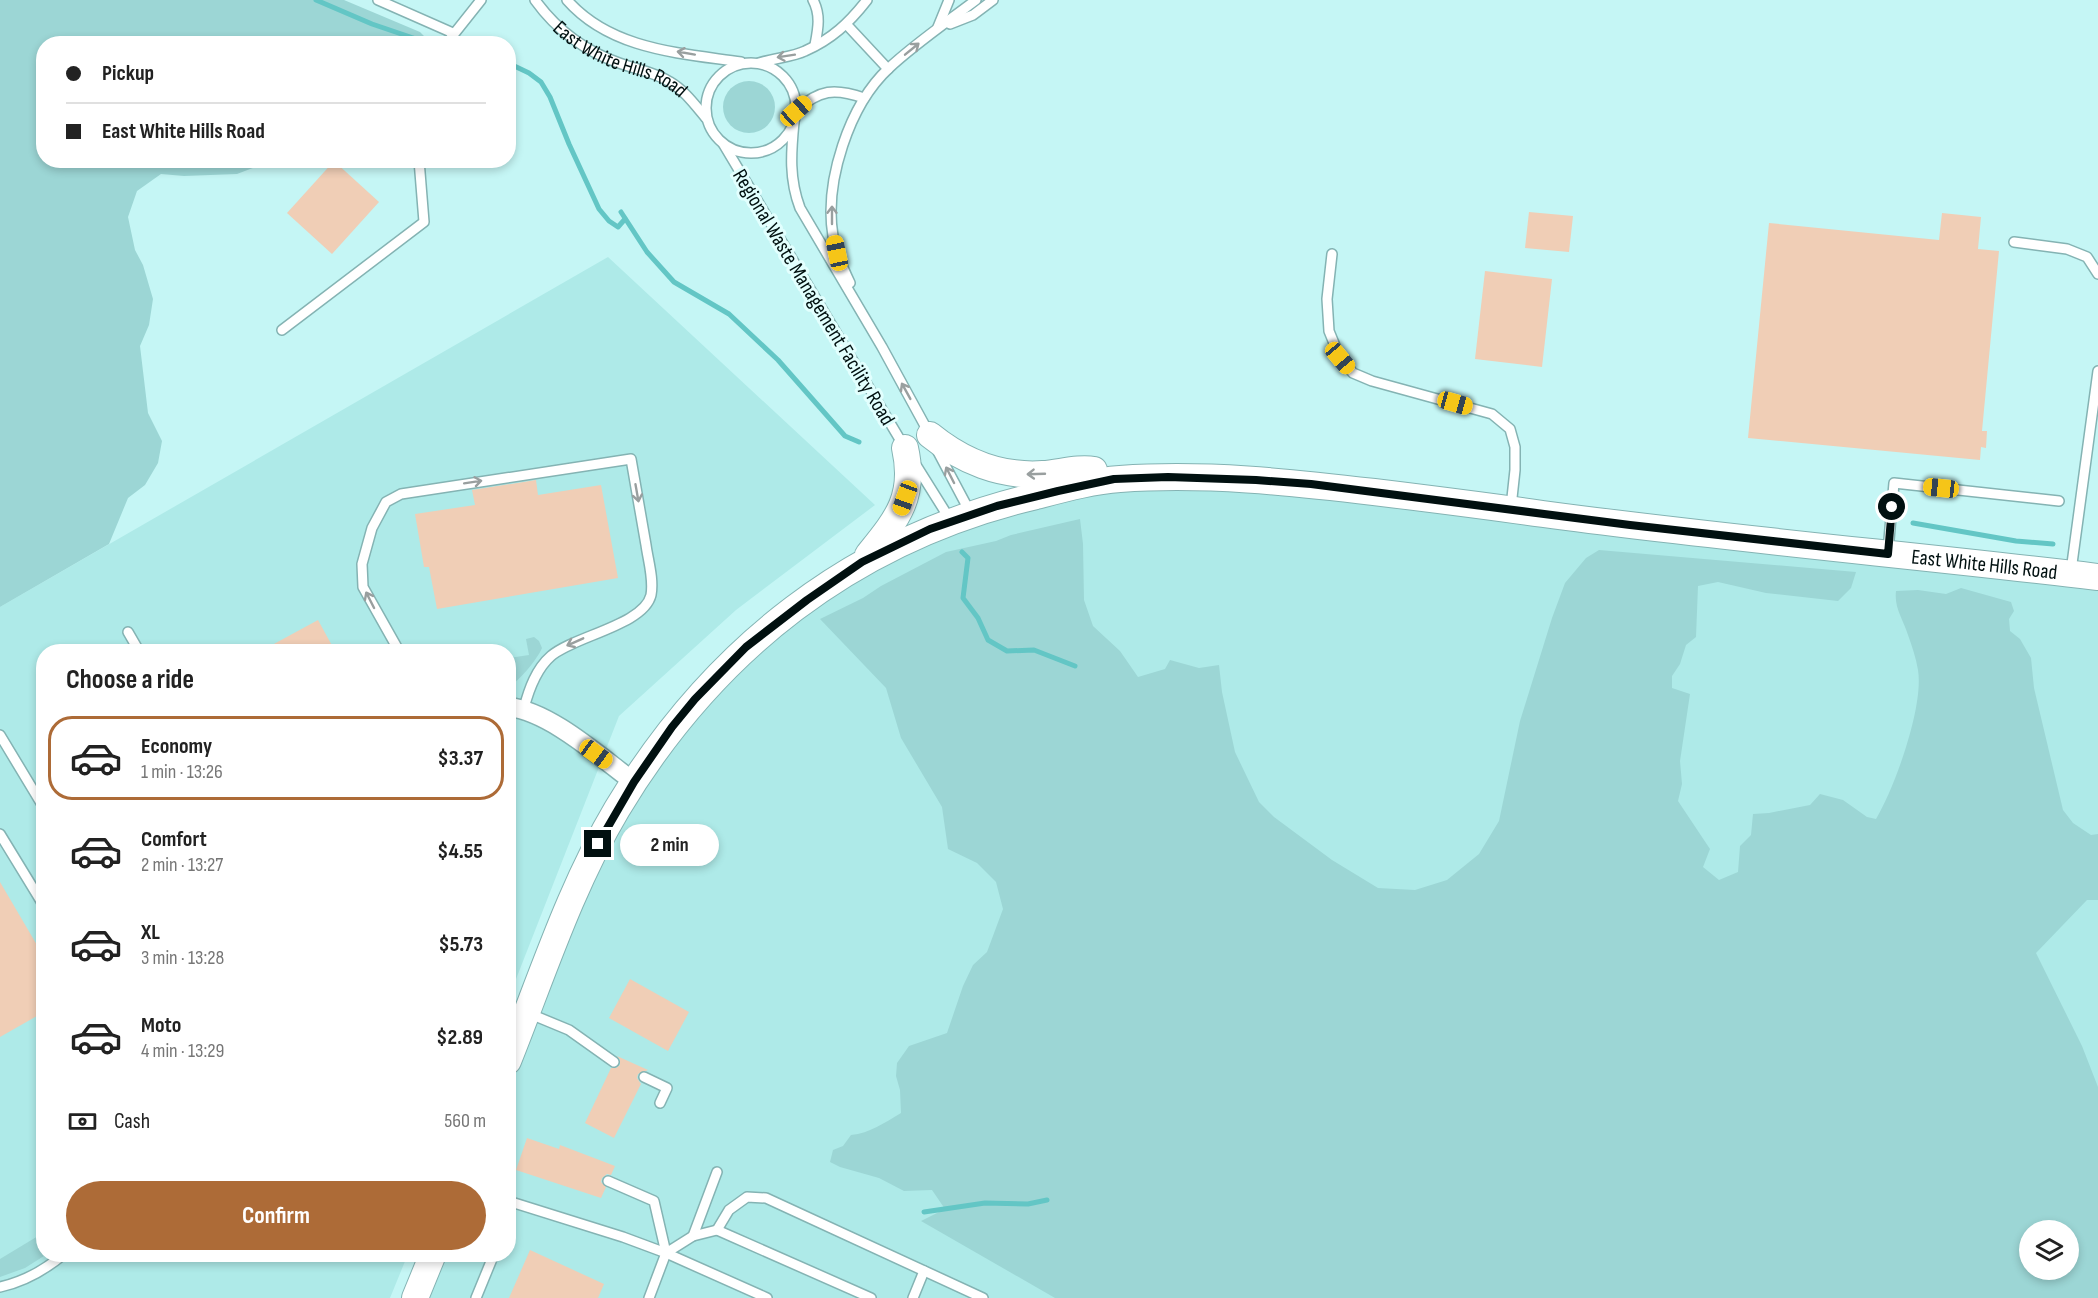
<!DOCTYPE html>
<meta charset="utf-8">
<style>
body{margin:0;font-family:"Sofia Sans Condensed",sans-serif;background:#f6f6f6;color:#222;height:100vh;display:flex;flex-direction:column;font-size:22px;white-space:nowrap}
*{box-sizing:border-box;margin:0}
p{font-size:20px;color:#767676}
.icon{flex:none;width:33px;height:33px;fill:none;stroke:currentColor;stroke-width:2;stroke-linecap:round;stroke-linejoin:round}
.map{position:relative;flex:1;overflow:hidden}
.drawer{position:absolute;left:36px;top:644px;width:480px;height:618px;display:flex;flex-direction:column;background:#fff;border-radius:24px;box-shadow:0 3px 9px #0003}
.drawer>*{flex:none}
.guide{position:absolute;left:36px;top:36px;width:480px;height:132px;border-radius:24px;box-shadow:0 3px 9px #0003;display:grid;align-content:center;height:132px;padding:0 30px;background:#fff}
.controls{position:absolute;left:2019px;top:1220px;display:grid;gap:12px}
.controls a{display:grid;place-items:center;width:60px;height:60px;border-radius:50%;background:#fff;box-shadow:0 3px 9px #0003;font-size:30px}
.end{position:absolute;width:27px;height:27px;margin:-14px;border:8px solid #011010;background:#fff;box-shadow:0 0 0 3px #fff}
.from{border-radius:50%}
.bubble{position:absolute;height:42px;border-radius:21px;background:#fff;box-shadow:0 3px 9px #0003;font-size:20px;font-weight:700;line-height:42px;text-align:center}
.car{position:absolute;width:18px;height:36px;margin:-18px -9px;border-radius:8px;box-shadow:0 0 4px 2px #0007;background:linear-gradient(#f5c518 24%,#345 0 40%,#f5c518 0 76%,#345 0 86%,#f5c518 0)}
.guide b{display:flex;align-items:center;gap:21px;height:57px;font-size:22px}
.guide b+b{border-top:2px solid #e0e0e0}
.guide i{width:15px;height:15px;background:#222}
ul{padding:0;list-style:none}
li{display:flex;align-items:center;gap:18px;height:84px;margin:0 12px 9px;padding:0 18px;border:3px solid transparent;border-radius:24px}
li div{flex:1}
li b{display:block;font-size:22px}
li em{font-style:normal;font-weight:700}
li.selected{border-color:#ad6b37}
li>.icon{width:54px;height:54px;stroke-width:1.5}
h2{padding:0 30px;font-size:27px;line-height:72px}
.pay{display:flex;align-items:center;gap:15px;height:66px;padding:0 30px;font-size:22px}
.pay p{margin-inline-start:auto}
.button{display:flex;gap:12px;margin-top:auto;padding:12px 30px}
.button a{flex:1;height:69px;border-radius:36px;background:#ad6b37;color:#fff;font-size:24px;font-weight:700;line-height:69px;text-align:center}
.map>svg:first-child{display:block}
</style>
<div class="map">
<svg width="2098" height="1298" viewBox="0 0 2098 1298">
<rect width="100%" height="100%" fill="#c5f6f5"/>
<g fill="#aeeae8" fill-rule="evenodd">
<path d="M608,257L875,505L736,610L619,716L509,997L508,651H44V1254H408L390,1298H0V607Z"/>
<path d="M1168,477L2098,577V1298H415L433,1254H508L509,1061L580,880L716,677L930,529ZM2030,1230H2068V1269H2030Z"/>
</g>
<g fill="#9cd6d5" fill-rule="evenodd">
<path d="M0,0H344L420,32L426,38L427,43L44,44V160L271,161L237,174L184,176L161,174L137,191L128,217L135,250L143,265L153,299L149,325L140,346L148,413L162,441L158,463L145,485L128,498L109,544L0,607Z"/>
<circle cx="749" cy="107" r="26"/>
<path d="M1080,519L1083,544L1084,600L1093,626L1120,651L1138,677L1165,669L1170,660L1199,668L1219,665L1222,692L1235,752L1259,802L1274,817L1332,860L1378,888L1415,890L1447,880L1479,854L1499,821L1520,721L1552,618L1565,583L1586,558L1599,550L1856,572L1851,588L1838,601L1766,593L1718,582L1698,586L1696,637L1686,645L1680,664L1672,676V688L1690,694L1680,761L1682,784L1678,801L1710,849L1703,867L1719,880L1738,872L1740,846L1751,835L1753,814L1769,813L1810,805L1820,794L1843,800L1867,817L1876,819C1895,787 1924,706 1918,670C1916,658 1912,646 1908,635C1903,619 1894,608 1896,591L1918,590L1946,594L1961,588L2011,602L2014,611L2009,619L2010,631L2020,639L2031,658L2034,688L2063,810L2073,823L2091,835L2098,834V900H2087L2036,953L2082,1046L2098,1087V1298H1055L921,1221L945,1209L932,1190L904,1191L879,1178L840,1167L830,1162L833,1150L843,1146L851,1135C870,1133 884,1123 901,1113L900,1090L896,1076L897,1063L909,1046L947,1033L963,986L973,965L987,952L1003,909L996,882L977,863L948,849L942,807L901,738L886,688L820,619L863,598L881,586L946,552L996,541L1011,535ZM2030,1230H2068V1269H2030Z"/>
<path d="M534,637L539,641L542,648C538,658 518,683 509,686V658L529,655L526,639Z"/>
<path d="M43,1233L44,1254H47L25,1268L0,1277V1259Z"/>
</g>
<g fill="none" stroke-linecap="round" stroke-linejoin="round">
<g stroke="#63c6c5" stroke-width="5">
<path d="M316,0L372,24L422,41"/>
<path d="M508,63L529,73L541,82L550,97L569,144L599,209L609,221L618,227L625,219"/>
<path d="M621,212L647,252L674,282L729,314L778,360L845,436L859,442"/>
<path d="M1913,523L2016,541L2053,544"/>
<path d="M962,552L968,558L963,598L978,618L988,640L1007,651L1034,650L1075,666"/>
<path d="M924,1212L985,1203L1028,1204L1047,1200"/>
</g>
</g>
<g fill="#f0ceb6">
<path d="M334,161L379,202L332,254L287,213Z"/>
<path d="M1529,212L1573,216L1569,252L1525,248Z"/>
<path d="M1942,213L1981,217L1978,249L1999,251L1982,431H1987L1986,448L1981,447L1980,460L1748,438L1769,223L1939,240Z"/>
<path d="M1485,271L1552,279L1542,367L1475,359Z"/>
<path d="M536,480L538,495L601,485L618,578L437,609L429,567H424L415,514L475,505L472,490Z"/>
<path d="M318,620L335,651H261Z"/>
<path d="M0,882L44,957V1012L0,1037Z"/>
<path d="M630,979L689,1012L668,1051L609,1018Z"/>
<path d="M617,1056L648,1070L638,1074L637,1078L641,1084L614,1138L585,1123L611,1068H616L620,1065V1060Z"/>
<path d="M527,1138L559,1149L560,1145L615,1166L611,1175L607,1174L602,1178L601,1182L606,1187L601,1198L516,1170Z"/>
<path d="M530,1250L604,1284L598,1298H509Z"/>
</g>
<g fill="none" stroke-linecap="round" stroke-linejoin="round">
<g stroke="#84b3b3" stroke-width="12">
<g id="lane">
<path d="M378,0L453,33"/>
<path id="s1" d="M535,0C556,29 585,51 619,63C635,69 655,72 670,82C684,90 695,105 706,118"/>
<path d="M567,0C611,50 680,53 741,62"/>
<path d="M813,0C821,15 818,29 815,45"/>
<path d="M950,24L973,15L993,0"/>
<path d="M847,25L888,69"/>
<path d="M938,27L949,0"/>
<path d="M446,44L481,0"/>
<circle cx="751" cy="108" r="45"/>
<path d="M759,63C774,58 793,57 805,51C832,39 849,23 867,0"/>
<path d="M796,111C819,89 835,88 864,98"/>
<path d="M794,122C791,153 789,179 800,208L882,347L930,435"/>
<path d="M724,145L905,448"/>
<path d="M2014,242L2067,249L2087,257L2098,274"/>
<path d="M1332,254L1327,299L1329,331L1340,358L1353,373L1372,381L1492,414L1510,429L1515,447V470L1511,507"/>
<path d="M850,283C843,268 836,253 833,236C824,182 849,105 889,68C916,43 947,22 976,0"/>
<path d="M282,330L424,222L419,160"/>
<path d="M937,450L970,512"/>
<path d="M914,462L951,521"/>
<path d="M1888,551L1894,483L2059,501"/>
<path d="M2071,571L2098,371"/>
<path d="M128,632L139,651"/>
<path d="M399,651L363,587L362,564L372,528L386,502L401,494L631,459C636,487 641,516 646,545C648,560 654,579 651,595C644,625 574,636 551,656C536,669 529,689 524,708"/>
<path d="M0,735L44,808"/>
<path d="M0,834L44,906"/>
<path d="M528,1013L569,1030L614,1062"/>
<path d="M644,1077L667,1088L660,1103"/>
<path d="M608,1181L654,1201L666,1253"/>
<path d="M508,1201L623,1237L666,1253L649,1298"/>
<path d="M717,1230L729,1210L747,1197L766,1198L983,1298"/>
<path d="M693,1236L717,1172"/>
<path d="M666,1253L693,1236L717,1230L871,1298"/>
<path d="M666,1253L767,1298"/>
<path d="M0,1287C23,1282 46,1269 64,1254"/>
<path d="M476,1298L492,1259"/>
<path d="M913,1298L924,1271"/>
</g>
</g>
<g stroke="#84b3b3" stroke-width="21">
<path id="street" d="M508,707C550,711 601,758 634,782"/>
</g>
<g stroke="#84b3b3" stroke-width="28">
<g id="secondary">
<path d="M930,435C962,461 1001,477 1043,474C1059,473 1079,467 1094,470"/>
<path d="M868,555C897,519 916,497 905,448"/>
<path id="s2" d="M508,1061C542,976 570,888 617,809C713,649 853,539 1036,496C1063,489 1092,481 1120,479C1205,473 1290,482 1374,492C1431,499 1487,506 1543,514C1728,539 1913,555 2098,577"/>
<path d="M415,1298L433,1254"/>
</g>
</g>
<use href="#lane" stroke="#fff" stroke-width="9"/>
<use href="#street" stroke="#fff" stroke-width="18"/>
<use href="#secondary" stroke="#fff" stroke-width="26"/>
</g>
<defs><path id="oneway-shaft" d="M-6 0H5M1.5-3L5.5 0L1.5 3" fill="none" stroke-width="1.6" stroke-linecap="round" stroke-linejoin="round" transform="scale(1.5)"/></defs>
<g stroke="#999f9f">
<use href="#oneway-shaft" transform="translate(912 49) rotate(-39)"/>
<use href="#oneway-shaft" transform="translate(686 53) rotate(-170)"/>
<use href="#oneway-shaft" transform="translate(786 56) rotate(171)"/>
<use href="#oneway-shaft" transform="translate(832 215) rotate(-90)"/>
<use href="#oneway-shaft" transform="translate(906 391) rotate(-119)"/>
<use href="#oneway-shaft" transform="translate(1036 474) rotate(178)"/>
<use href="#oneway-shaft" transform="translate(950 475) rotate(-117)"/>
<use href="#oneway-shaft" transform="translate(473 482) rotate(-9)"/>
<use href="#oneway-shaft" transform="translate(637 493) rotate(80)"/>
<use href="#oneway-shaft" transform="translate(370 600) rotate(-117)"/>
<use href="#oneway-shaft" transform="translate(575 642) rotate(156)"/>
</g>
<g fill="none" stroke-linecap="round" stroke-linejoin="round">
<path stroke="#011010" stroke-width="8" d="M598,844L634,782L672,727L695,699L746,647L807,600L862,562L930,529L997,506L1058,491L1114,479L1168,477L1256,480L1311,484L1630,525L1888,554L1892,507"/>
</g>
<g text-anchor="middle" stroke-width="6" stroke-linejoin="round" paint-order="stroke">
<g font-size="21" fill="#011010" stroke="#e2fffe">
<text dy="7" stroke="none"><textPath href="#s1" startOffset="106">East White Hills Road</textPath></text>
<text transform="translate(814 297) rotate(59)" y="7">Regional Waste Management Facility Road</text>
<text dy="7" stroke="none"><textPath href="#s2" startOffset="1768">East White Hills Road</textPath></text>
</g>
</g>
</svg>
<div class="controls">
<a><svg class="icon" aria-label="layers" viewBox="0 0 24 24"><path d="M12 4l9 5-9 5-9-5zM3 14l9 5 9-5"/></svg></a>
</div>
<i class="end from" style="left:1892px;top:507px"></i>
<i class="end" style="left:598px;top:844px"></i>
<div class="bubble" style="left:620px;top:824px;width:99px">2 min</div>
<i class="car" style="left:796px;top:111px;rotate:48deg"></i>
<i class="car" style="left:837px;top:253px;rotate:348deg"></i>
<i class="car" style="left:1340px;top:358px;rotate:140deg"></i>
<i class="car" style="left:1455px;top:403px;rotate:106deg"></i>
<i class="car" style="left:1941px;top:488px;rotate:276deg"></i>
<i class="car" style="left:905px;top:498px;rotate:200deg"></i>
<i class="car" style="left:596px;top:754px;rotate:126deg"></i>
<div class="guide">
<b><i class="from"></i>Pickup</b>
<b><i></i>East White Hills Road</b>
</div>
<section class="drawer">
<h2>Choose a ride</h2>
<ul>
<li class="selected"><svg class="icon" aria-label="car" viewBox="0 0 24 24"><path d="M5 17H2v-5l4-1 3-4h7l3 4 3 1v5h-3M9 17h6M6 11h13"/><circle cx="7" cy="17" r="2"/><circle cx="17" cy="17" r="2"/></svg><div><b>Economy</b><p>1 min · 13:26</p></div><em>$3.37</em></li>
<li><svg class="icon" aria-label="car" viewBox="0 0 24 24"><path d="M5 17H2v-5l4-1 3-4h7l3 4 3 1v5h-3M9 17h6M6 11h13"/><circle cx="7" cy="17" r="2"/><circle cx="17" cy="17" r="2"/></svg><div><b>Comfort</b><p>2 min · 13:27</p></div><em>$4.55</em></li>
<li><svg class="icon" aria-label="car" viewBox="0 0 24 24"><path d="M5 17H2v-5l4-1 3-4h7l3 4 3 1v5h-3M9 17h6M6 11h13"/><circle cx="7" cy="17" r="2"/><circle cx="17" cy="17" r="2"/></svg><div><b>XL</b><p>3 min · 13:28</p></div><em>$5.73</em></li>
<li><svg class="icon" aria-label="car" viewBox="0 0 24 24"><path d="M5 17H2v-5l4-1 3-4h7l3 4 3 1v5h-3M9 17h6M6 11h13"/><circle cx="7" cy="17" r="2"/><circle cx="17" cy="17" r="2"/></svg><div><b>Moto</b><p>4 min · 13:29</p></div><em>$2.89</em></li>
</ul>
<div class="pay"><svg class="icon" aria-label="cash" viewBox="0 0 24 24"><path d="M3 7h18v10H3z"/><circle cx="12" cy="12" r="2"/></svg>Cash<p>560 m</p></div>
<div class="button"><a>Confirm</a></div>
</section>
</div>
